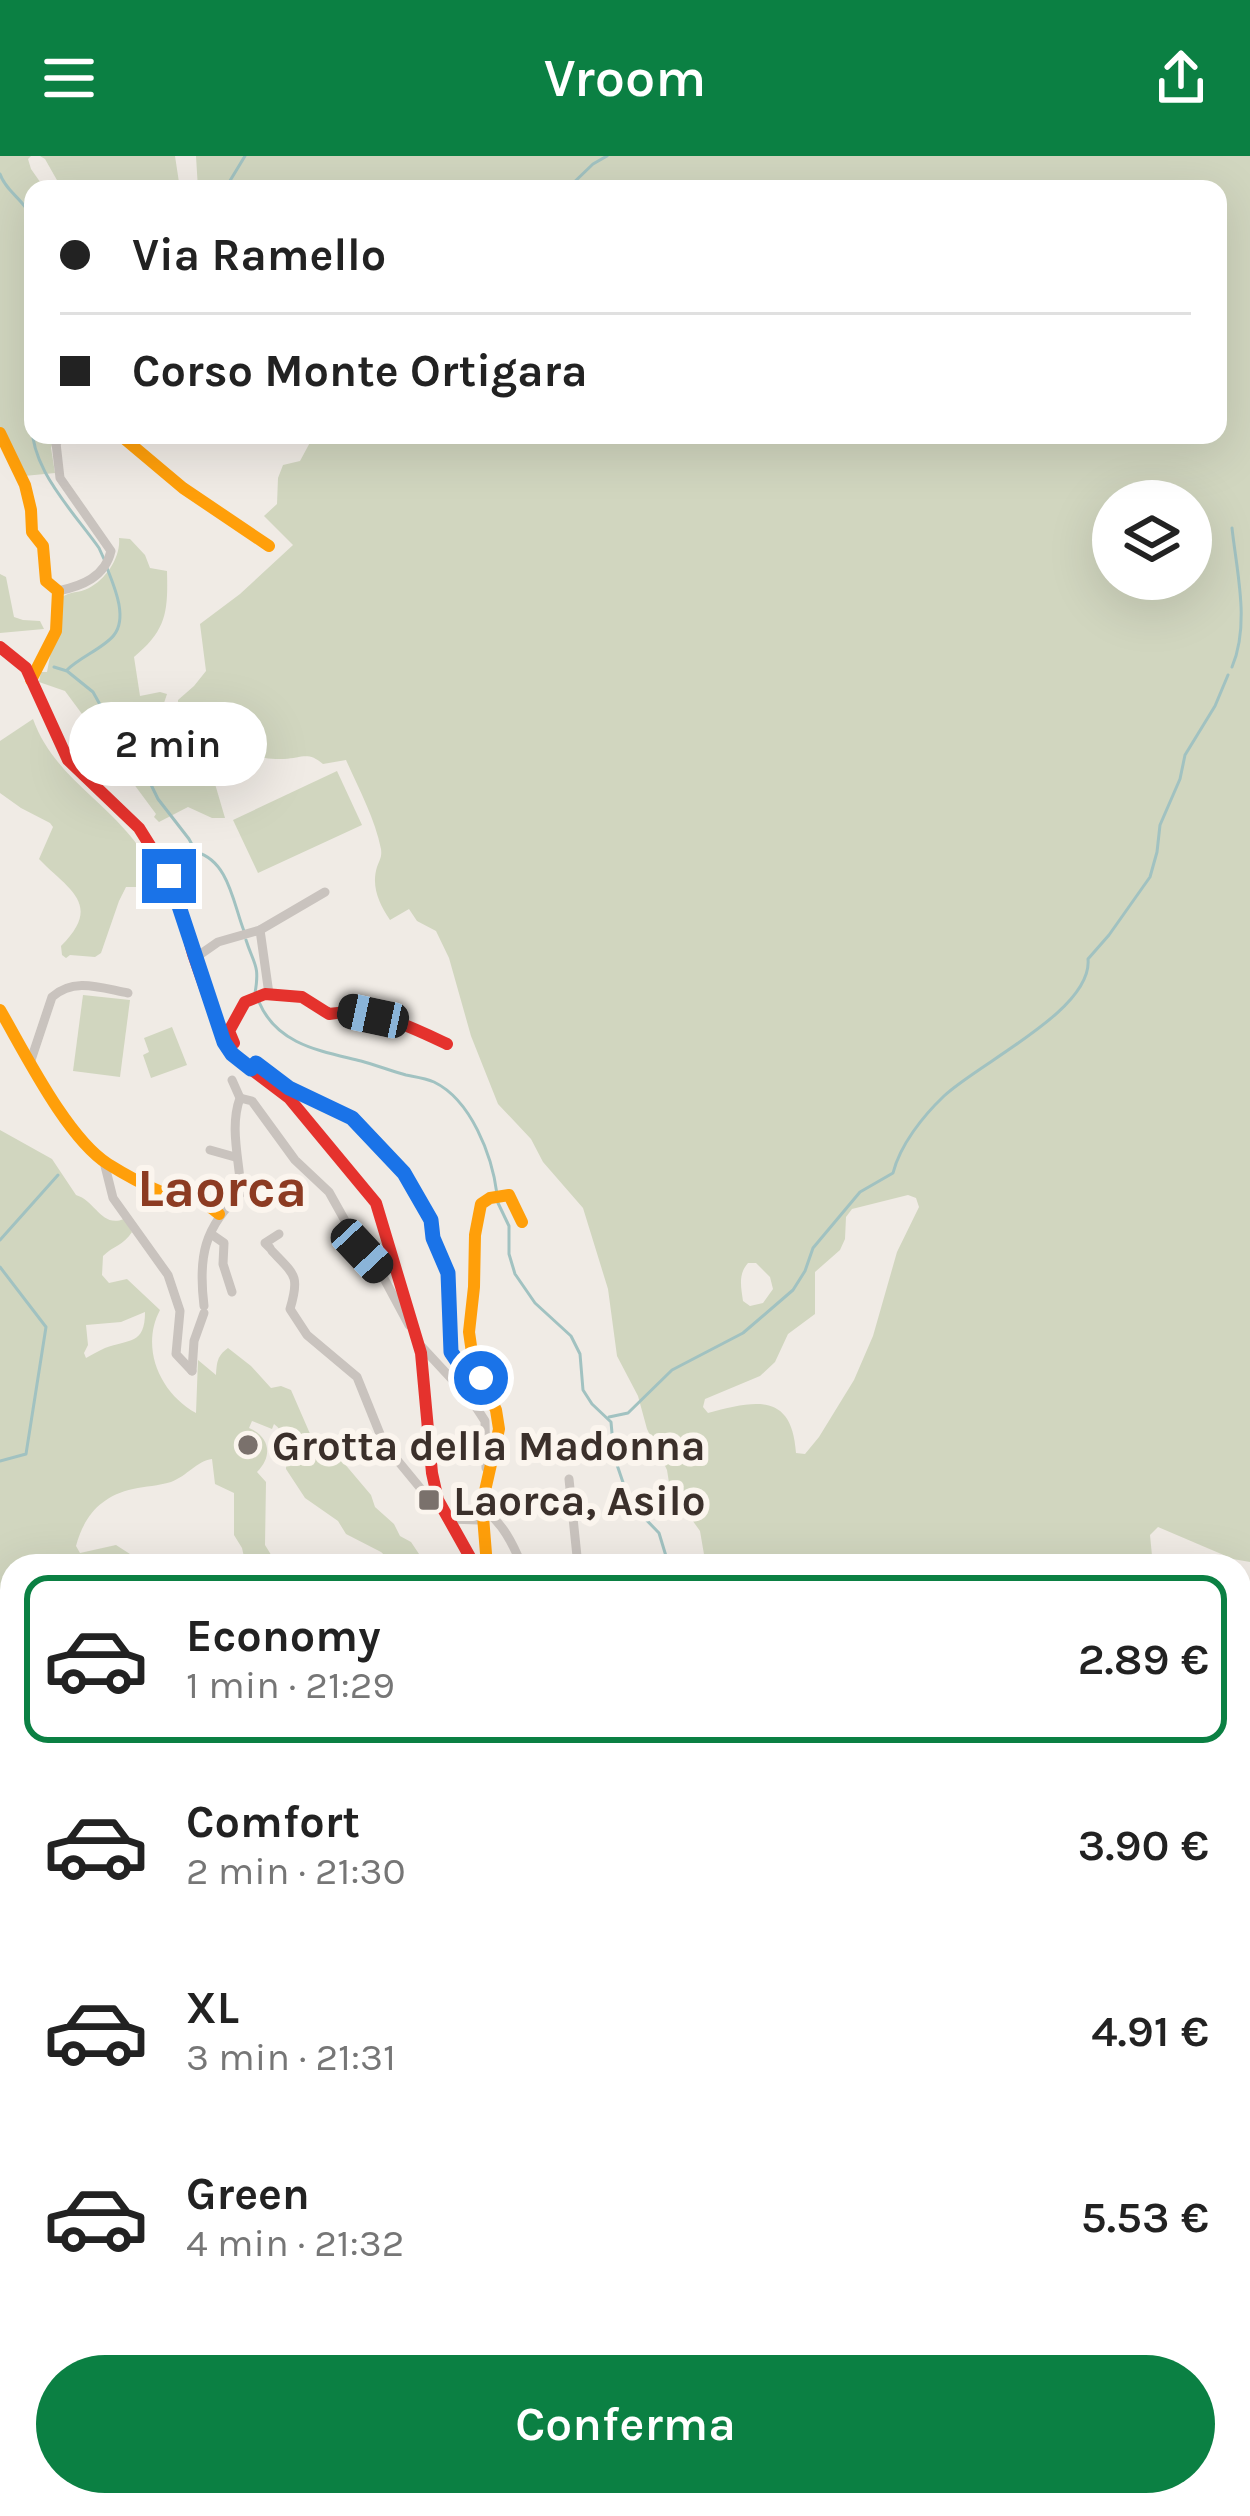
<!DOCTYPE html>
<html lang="it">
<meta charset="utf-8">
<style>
body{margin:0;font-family:Karla,sans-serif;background:#f6f6f6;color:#222;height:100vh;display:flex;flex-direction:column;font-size:45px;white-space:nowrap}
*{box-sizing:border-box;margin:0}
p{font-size:39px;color:#767676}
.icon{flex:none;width:66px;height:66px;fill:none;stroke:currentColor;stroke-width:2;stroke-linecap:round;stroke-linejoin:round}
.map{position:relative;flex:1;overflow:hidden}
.drawer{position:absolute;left:0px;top:1398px;width:1251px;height:963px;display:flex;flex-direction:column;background:#fff;border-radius:36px 36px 0 0;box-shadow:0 12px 48px #0002}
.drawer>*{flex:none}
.guide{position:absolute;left:24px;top:24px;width:1203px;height:264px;border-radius:24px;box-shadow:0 12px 48px #0002;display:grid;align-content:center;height:264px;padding:0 36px;background:#fff}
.tools{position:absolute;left:1092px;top:324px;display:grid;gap:24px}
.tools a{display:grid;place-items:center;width:120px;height:120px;border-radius:50%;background:#fff;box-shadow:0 12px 48px #0002;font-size:60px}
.end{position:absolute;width:54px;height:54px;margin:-27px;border:15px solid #1a73e8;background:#fff;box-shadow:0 0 0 6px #fff}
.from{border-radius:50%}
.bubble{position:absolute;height:84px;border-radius:42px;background:#fff;box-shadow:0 12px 48px #0002;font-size:39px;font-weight:600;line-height:84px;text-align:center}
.car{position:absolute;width:36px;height:72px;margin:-36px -18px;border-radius:15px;box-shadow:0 0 9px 3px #0007;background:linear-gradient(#222 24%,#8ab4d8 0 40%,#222 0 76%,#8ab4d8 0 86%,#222 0)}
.guide b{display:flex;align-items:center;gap:42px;height:114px;font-size:45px}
.guide b+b{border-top:3px solid #e0e0e0}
.guide i{width:30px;height:30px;background:#222}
ul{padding:21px 0 0;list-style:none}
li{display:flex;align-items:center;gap:36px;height:168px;margin:0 24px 18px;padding:0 12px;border:6px solid transparent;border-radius:24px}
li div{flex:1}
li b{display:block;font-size:45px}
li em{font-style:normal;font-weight:600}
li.current{border-color:#0b8043}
li>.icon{width:108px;height:108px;stroke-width:1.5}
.primary-button{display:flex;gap:24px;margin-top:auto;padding:24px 36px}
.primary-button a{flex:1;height:138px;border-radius:72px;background:#0b8043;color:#fff;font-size:48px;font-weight:600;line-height:138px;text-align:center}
header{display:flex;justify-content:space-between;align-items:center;height:156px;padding:0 36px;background:#0b8043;color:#fff;font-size:54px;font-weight:600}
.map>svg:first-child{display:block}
</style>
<header><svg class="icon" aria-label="menu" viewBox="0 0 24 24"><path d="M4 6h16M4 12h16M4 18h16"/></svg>Vroom<svg class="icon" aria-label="share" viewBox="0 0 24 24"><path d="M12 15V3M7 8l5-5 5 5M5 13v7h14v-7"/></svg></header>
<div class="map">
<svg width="1250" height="2360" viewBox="0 0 1250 2360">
<rect width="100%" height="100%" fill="#f0ebe5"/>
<g fill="#d1d6bf" fill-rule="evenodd">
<path d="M0,0H31L28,3L31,13L45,33H33V279H55L51,292L55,317L24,320L0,284Z"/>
<path d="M40,0H175L180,33H62L45,3Z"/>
<path d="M196,0H1250V1406L1233,1403L1158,1371L1150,1379L1153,1410H706L700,1375L670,1333L667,1314L647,1273L638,1240L617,1200L608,1133L583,1052L543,1006L531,983L498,948L471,880L449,802L436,775L417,765L409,753L390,764C379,748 371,730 377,711C380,703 382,701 381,693C375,663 359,633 346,604L323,608C308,595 302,602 284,603C250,604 250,592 213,610V621L225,662H212L188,651L159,666L154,661L156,658L65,535L39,526L41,516H47L61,442C71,434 78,438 89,432C106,423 121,401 119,382L130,383L145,399L150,412L167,415C168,455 167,474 134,501L140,540L160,536L167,538L164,547C160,549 149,554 147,558C133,586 173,611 197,607L209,593L221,592L237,585L235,575C211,578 198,593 174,596L156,584L155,577L163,569L178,572V544L194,530L206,515L200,468L240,438L293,389L264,360L277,348L278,322L283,309L300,305L314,279H1218V33H198ZM1113,345H1191V423H1113ZM908,1039L916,1042L919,1051L897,1096L873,1180L854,1224L819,1281L805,1298L796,1297C792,1235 754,1245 708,1257L703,1251L705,1243L760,1220L775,1206L788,1178L815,1158V1116L840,1094L845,1083L846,1061L852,1053ZM748,1107H756L770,1121L773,1133L763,1147L750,1150L743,1145C741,1131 738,1118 748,1107Z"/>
<path d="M0,418L6,421L14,461L23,464L40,465L44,473L0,477Z"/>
<path d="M33,563C51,613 92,636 126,675C139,689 150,707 159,724L147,731H126L119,745L101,797L95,801L70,799L66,802L62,799L61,790C103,748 69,734 39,703L53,671L50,667L21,652L0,637V585Z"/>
<path d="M337,615L362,669L258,717L233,664Z"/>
<path d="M83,839L130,844L120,921L73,915Z"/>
<path d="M172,871L187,909L151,922L143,899L149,896L144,882Z"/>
<path d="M0,974L52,1003L76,1039C96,1045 101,1072 124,1063L132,1076C124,1089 113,1090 103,1100L102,1119L109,1127L127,1123L160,1154C140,1192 160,1237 196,1257L198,1204L216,1219C217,1206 217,1200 228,1192L251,1210L271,1232L281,1230L291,1234L311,1280L327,1287L371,1339L375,1351L394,1368L400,1380L411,1386L427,1410H396L381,1396L346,1378L338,1365L305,1342L286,1313C287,1297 288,1278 274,1268L272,1273L252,1265L249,1272C270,1281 273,1300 257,1316L266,1326L265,1389L278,1410H246L242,1392L234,1379V1337L215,1328L212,1303C197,1305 187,1320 171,1326C158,1330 146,1330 133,1333C101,1340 84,1360 76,1390L80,1397L116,1389L130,1398L139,1410H12V2103L0,2097ZM145,1156C145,1189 129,1183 105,1192C98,1195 92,1199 86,1202L84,1197L88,1189L86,1169L121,1166Z"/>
<path d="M1239,1709L1250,1727V1941L1239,1927Z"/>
<path d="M0,2124L7,2139L12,2143V2349H53L51,2360H0Z"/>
<path d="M148,2349H558L559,2360H150Z"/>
<path d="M564,2349H668L671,2360H565Z"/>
<path d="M675,2349H766L773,2360H677Z"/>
</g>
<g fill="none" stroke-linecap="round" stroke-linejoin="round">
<g stroke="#a1c2c1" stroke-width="3">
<path d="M0,18C7,38 26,43 33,67"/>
<path d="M225,33L245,0"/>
<path d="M567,33L593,8L607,0"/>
<path d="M33,258C24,307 73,355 99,392L104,403"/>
<path d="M54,511L67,515L93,536L113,572L139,604L158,643L189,683L196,696C229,705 233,747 244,775"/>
<path d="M1232,511C1250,468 1237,418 1232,372"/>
<path d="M67,514C80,501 104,492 114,479C128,461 114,430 107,412"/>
<path d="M246,784C254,809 260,809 255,837"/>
<path d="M259,846C277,889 321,895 361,905C376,909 391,915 406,919C416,921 425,922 434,926C471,944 492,999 497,1038"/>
<path d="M498,1047L509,1070V1098L515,1118L535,1147L571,1180L580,1198L583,1234L592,1248L611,1266L614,1300L630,1347L659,1377L669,1410"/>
<path d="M0,1084L58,1019"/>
<path d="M0,1111L46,1171L26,1298L0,1305"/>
<path d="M609,1261L628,1257L672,1214L743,1177L793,1134L805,1115L813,1092L860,1036L893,1017C900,989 923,960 944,940C977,908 1093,854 1088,803L1109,779L1150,721L1157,696L1160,669L1180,623L1185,599L1215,550L1228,519"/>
<path d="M1239,2134L1250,2150"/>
</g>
<g stroke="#c9c3be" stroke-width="9">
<path d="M58,435C82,430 105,421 111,395L60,322L56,287L64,279"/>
<path d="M260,774L269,838"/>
<path d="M195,802L218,786L260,774L325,736"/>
<path d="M30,907L52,841C74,821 101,832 128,837"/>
<path d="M255,907L289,932L352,962L404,1017L431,1064L433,1082L448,1117L451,1196L466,1218L481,1222"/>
<path d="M240,942L252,945L295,1004L329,1036L362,1095L379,1113L409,1169"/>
<path d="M210,994L235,1001"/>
<path d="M104,1006L113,1042L168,1119L180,1155L176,1198L192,1215"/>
<path d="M211,1078L224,1087L223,1108L232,1136"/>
<path d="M270,1092L265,1087L279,1078"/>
<path d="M272,1095C295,1119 300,1120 290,1153L307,1179L357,1221L384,1288L426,1339L437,1340"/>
<path d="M204,1150C198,1101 204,1071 241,1037C240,1006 229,972 240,942L232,924"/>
<path d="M422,1191L472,1245L485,1265L486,1312"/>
<path d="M192,1215L194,1185L204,1157"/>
<path d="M569,1323L578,1410"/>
<path d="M482,1353C502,1365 513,1388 522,1410"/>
<path d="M449,1363L479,1364"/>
<path d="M1239,2323L1250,2330"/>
<path d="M671,2349L675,2360"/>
<path d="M801,2349L814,2360"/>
<path d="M868,2349V2360"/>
<path d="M918,2349L921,2360"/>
<path d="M1017,2349L1019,2360"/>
</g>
<g stroke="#ff9f0a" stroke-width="12">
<path d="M0,277L25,329L31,354L32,376L43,390L46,425L58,435L56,475L31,524"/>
<path d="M120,279L183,332L269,390"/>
<path d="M0,854C25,897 67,982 108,1008C124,1018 142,1028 159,1035C186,1046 192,1035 219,1058"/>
<path d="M487,1410L482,1348L499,1273L496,1254L473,1204L469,1176L474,1131L475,1079L481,1048L490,1042L509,1039L522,1066"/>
<path d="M1239,1986L1250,2003"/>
</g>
<g stroke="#e5322d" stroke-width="12">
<path d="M0,491L26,512L68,604L139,672L164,712L177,738L193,798L224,886L240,905L289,942L376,1047L421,1197L432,1317L438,1344L475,1410"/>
<path d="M234,887L229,875L245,846L265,838L302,841L329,858C372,851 409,870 447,888"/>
</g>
</g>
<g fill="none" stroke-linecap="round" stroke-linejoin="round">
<path stroke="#1a73e8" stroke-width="15" d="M169,720L224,886L232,898L251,913L256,907L289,932L352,962L404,1017L431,1064L433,1082L448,1117L451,1196L466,1218L481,1222"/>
</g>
<g fill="#7a716c" stroke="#fbf5ee" stroke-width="4.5">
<circle cx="248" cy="1289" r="12"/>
<rect x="417" y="1332" width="24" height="24" rx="6"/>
</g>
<g text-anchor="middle" stroke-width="12" stroke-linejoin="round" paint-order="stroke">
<g font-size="42" font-weight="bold" fill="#3b302b" stroke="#fbf5ee" text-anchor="start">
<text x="272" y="1304">Grotta della Madonna</text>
<text x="453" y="1359">Laorca, Asilo</text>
</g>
<g font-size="54" font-weight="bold" fill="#8c3b22" stroke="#fbf5ee">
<text x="222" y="1050">Laorca</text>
</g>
</g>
</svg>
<div class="tools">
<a><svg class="icon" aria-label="layers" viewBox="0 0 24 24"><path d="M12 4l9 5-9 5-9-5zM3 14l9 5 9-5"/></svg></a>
</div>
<i class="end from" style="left:481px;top:1222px"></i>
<i class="end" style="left:169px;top:720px"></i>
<div class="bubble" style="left:69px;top:546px;width:198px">2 min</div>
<i class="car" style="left:373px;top:860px;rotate:282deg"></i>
<i class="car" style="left:362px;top:1095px;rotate:137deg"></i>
<div class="guide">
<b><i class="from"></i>Via Ramello</b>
<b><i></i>Corso Monte Ortigara</b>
</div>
<section class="drawer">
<ul>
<li class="current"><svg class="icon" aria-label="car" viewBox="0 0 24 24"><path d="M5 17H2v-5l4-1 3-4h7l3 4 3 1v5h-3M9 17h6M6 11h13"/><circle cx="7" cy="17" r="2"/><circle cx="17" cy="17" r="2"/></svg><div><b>Economy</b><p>1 min · 21:29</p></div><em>2.89 €</em></li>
<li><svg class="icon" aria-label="car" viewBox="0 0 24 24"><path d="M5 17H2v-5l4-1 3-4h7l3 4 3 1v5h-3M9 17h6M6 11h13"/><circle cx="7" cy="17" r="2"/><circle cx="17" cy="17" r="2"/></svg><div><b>Comfort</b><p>2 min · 21:30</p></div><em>3.90 €</em></li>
<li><svg class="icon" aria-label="car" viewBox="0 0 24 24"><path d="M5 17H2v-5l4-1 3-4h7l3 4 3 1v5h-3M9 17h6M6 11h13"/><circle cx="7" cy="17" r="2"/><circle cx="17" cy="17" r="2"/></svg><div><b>XL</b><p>3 min · 21:31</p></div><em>4.91 €</em></li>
<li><svg class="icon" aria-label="car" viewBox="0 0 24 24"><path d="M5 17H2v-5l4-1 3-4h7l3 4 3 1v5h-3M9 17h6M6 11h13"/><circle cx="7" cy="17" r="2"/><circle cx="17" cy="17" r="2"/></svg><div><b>Green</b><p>4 min · 21:32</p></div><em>5.53 €</em></li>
</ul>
<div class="primary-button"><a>Conferma</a></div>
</section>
</div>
